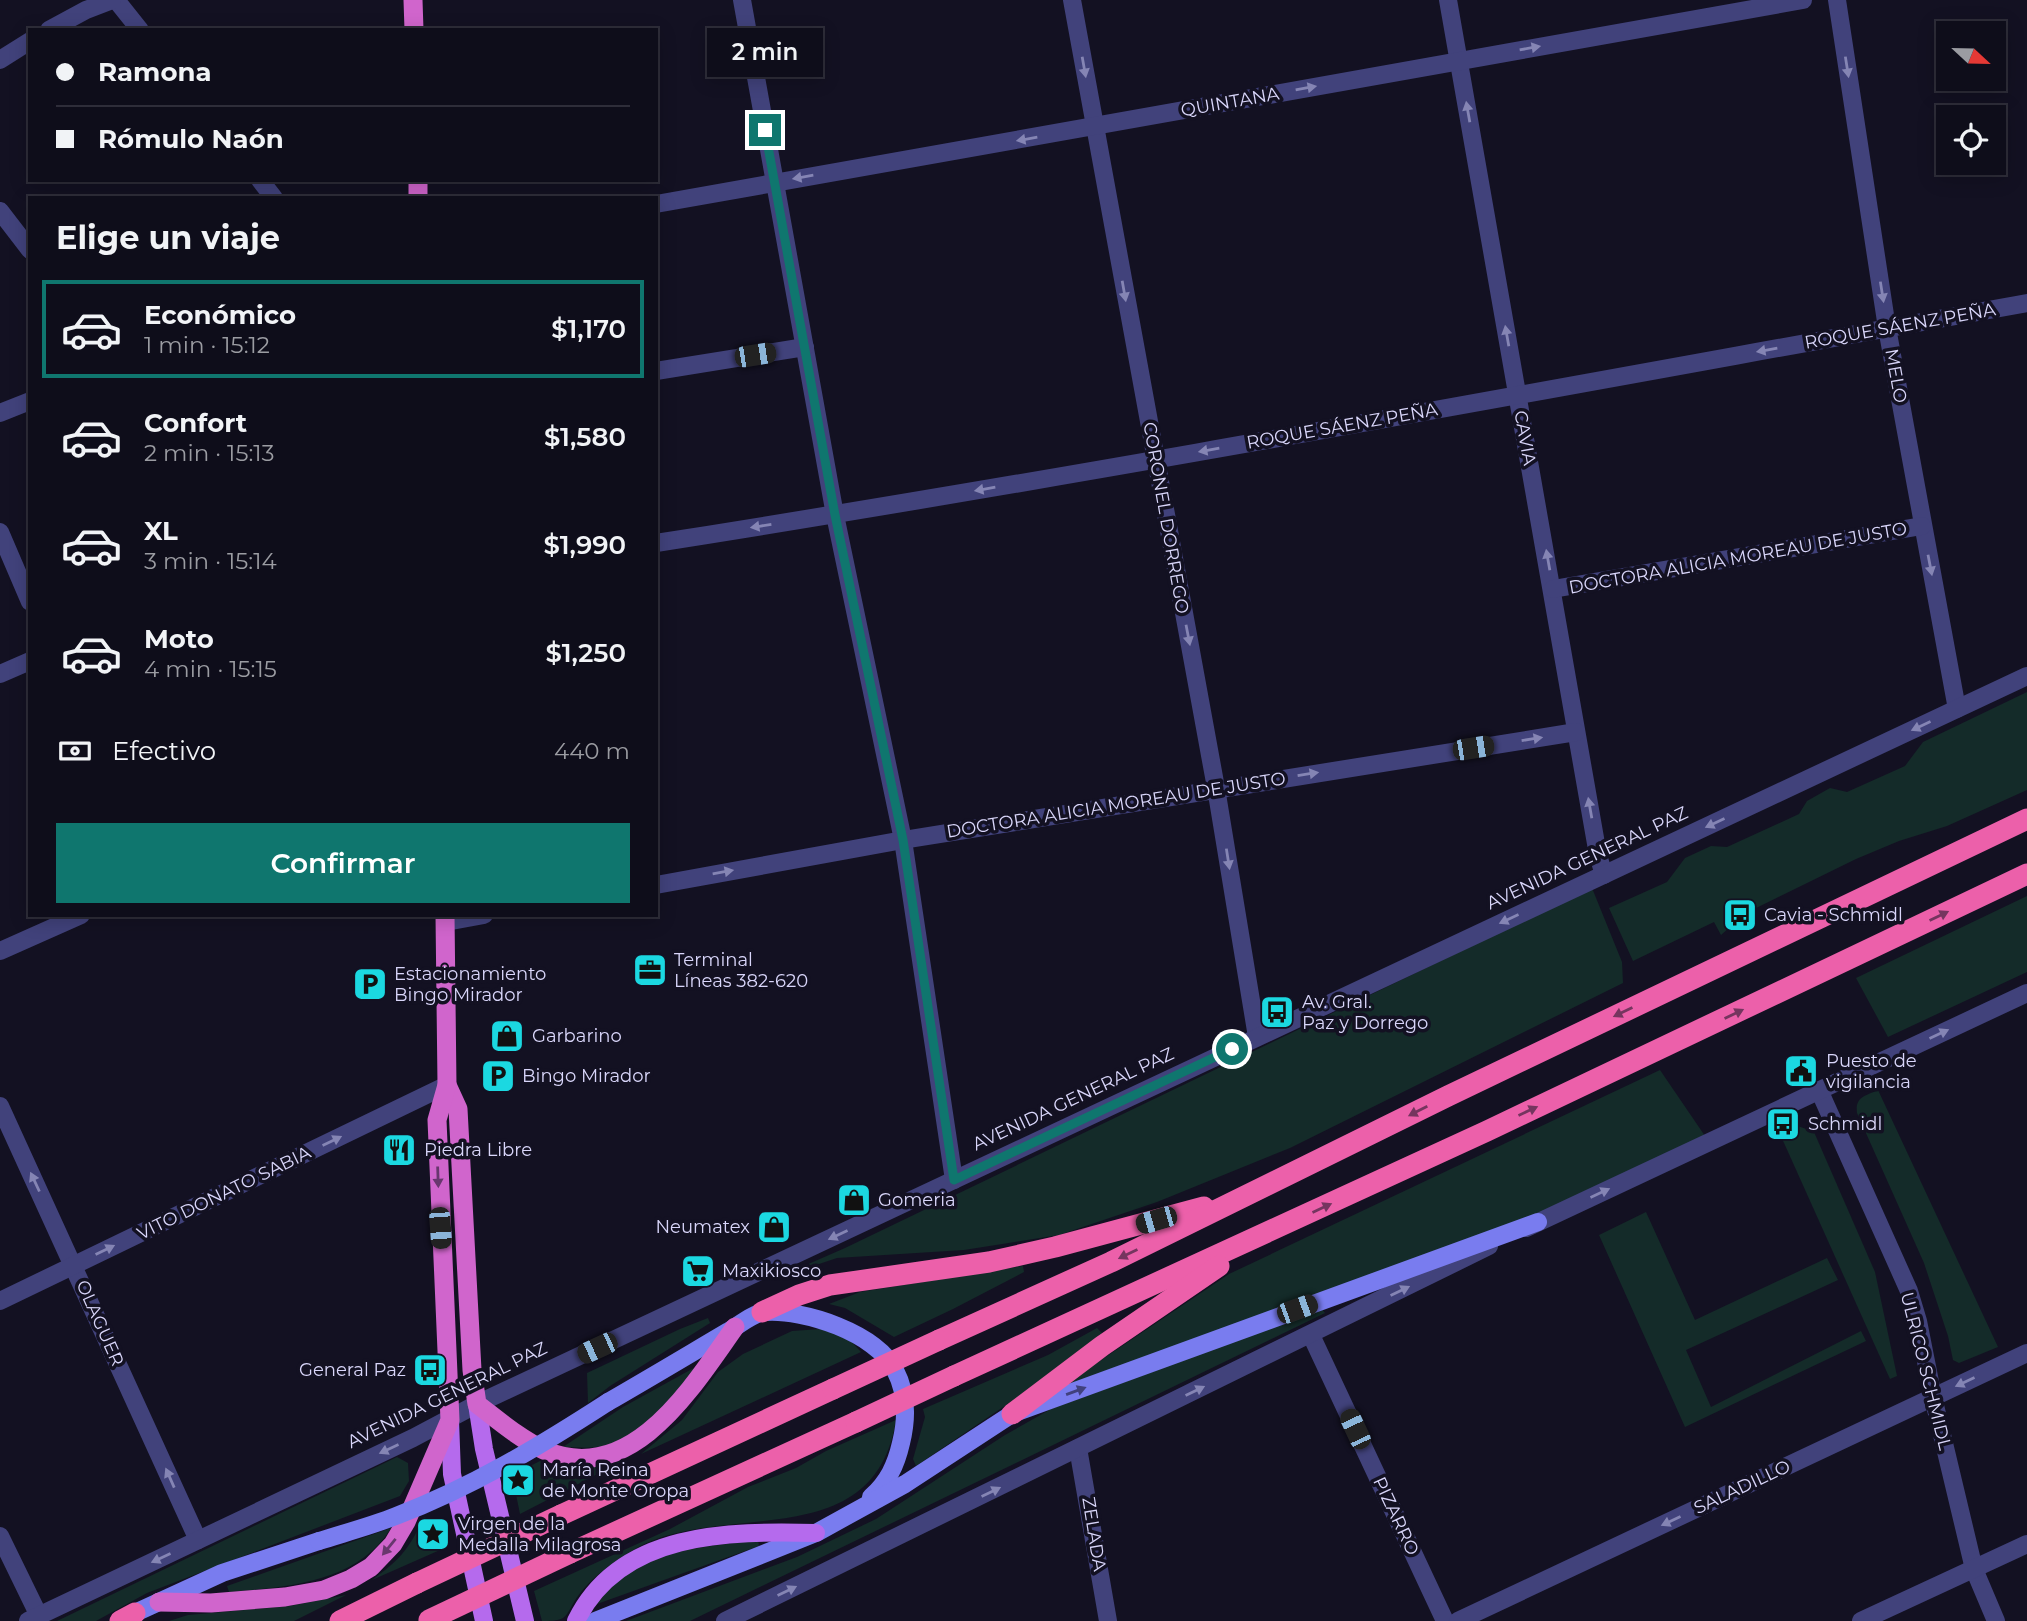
<!DOCTYPE html>
<html lang="es">
<meta charset="utf-8">
<style>
body{margin:0;font-family:Montserrat,sans-serif;background:#1c1b27;color:#f1f3f6;height:100vh;display:flex;flex-direction:column;font-size:26px;white-space:nowrap}
*{box-sizing:border-box;margin:0}
p{font-size:23px;color:#9b9ca2}
.icon{flex:none;width:38px;height:38px;fill:none;stroke:currentColor;stroke-width:2;stroke-linecap:round;stroke-linejoin:round}
.map{position:relative;flex:1;overflow:hidden}
.details{position:absolute;left:28px;top:196px;width:630px;height:721px;display:flex;flex-direction:column;background:#0e0d1a;border-radius:0px;box-shadow:0 4px 18px #0003,0 0 0 2px #2e2d39}
.details>*{flex:none}
.top-card{position:absolute;left:28px;top:28px;width:630px;height:154px;border-radius:0px;box-shadow:0 4px 18px #0003,0 0 0 2px #2e2d39;display:grid;align-content:center;height:154px;padding:0 28px;background:#0e0d1a}
.needle{width:46px;rotate:112deg}
.fabs{position:absolute;left:1936px;top:21px;display:grid;gap:14px}
.fabs a{display:grid;place-items:center;width:70px;height:70px;border-radius:0px;background:#0e0d1a;box-shadow:0 4px 18px #0003,0 0 0 2px #2e2d39;font-size:35px}
.end{position:absolute;width:32px;height:32px;margin:-16px;border:9px solid #0f766e;background:#fff;box-shadow:0 0 0 4px #fff}
.from{border-radius:50%}
.bubble{position:absolute;height:49px;border-radius:0px;background:#0e0d1a;box-shadow:0 4px 18px #0003,0 0 0 2px #2e2d39;font-size:23px;font-weight:600;line-height:49px;text-align:center}
.car{position:absolute;width:21px;height:42px;margin:-21px -10px;border-radius:9px;box-shadow:0 0 5px 2px #0007;background:linear-gradient(#222 24%,#8ab4d8 0 40%,#222 0 76%,#8ab4d8 0 86%,#222 0)}
.top-card b{display:flex;align-items:center;gap:24px;height:66px;font-size:26px}
.top-card b+b{border-top:2px solid #2e2d39}
.top-card i{width:18px;height:18px;background:#f1f3f6}
ul{padding:0;list-style:none}
li{display:flex;align-items:center;gap:21px;height:98px;margin:0 14px 10px;padding:0 14px;border:4px solid transparent;border-radius:0px}
li div{flex:1}
li b{display:block;font-size:26px}
li em{font-style:normal;font-weight:600}
li.active{border-color:#0f766e}
li>.icon{width:63px;height:63px;stroke-width:1.5}
h2{padding:0 28px;font-size:32px;line-height:84px}
.pay{display:flex;align-items:center;gap:18px;height:77px;padding:0 28px;font-size:26px}
.pay p{margin-inline-start:auto}
.primary-button{display:flex;gap:14px;margin-top:auto;padding:14px 28px}
.primary-button a{flex:1;height:80px;border-radius:0px;background:#0f766e;color:#fff;font-size:28px;font-weight:600;line-height:80px;text-align:center}
.map>svg:first-child{display:block}
</style>
<div class="map">
<svg width="2027" height="1621" viewBox="0 0 2027 1621">
<rect width="100%" height="100%" fill="#131122"/>
<g fill="#142b29">
<path d="M2027,692V790L1947,826L1899,841L1856,859L1746,913L1721,935L1714,922L1633,961L1609,908L1667,882L1685,858L1711,846L1727,847L1799,814L1807,801L1830,788L1847,792L1905,766L1923,742Z"/>
<path d="M1592,888L1622,962L1623,983L1290,1148L1157,1202L1059,1235L964,1250L837,1258L774,1279L845,1248Z"/>
<path d="M2027,896V972L1888,1037L1856,978Z"/>
<path d="M1660,1070L1705,1136L1535,1216L1061,1387L1229,1274Z"/>
<path d="M1878,1090L1998,1347L1959,1363L1953,1360L1948,1336L1924,1263L1857,1113C1855,1097 1865,1096 1878,1090Z"/>
<path d="M1798,1126L1814,1132L1875,1272L1897,1376L1890,1379L1780,1134Z"/>
<path d="M1646,1212L1695,1320L1827,1258L1838,1280L1686,1350L1711,1407L1861,1331L1866,1341L1685,1427L1599,1235Z"/>
<path d="M1023,1266L1024,1272L953,1309L894,1337L845,1308L829,1304L860,1292Z"/>
<path d="M1322,1309L1325,1313L690,1621H626L797,1557L876,1519L1005,1435L1051,1409Z"/>
<path d="M708,1318L710,1323L610,1386L588,1403L587,1373L680,1329Z"/>
<path d="M1097,1328L1102,1333L1015,1399L916,1466L913,1459L925,1417L923,1409L1048,1355Z"/>
<path d="M821,1329L850,1340L861,1352L641,1454L682,1420L718,1372L743,1354L792,1331Z"/>
<path d="M701,1364C673,1395 646,1438 602,1446C590,1449 576,1447 563,1447L623,1407Z"/>
<path d="M896,1420C874,1558 721,1499 635,1549C615,1560 591,1578 578,1596C573,1602 569,1614 563,1618C558,1621 548,1621 542,1621L534,1591L670,1529L748,1487L796,1468L826,1451Z"/>
<path d="M397,1457L408,1463L409,1481L400,1496L147,1593L96,1621H57Z"/>
<path d="M540,1461C565,1474 594,1466 621,1462L520,1514L512,1475Z"/>
<path d="M424,1517L435,1522L440,1550L372,1580C401,1559 409,1549 424,1517Z"/>
<path d="M391,1528C358,1583 286,1587 229,1592L227,1586Z"/>
<path d="M758,1540L759,1546L597,1604C603,1597 608,1589 615,1583C653,1548 710,1547 758,1540Z"/>
<path d="M346,1595L294,1621H169L188,1615L290,1606Z"/>
</g>
<g fill="none" stroke-linecap="round" stroke-linejoin="round">
<g stroke="#41427b" stroke-width="18">
<path d="M116,0L140,30"/>
<path d="M742,0L835,515L903,840L954,1180"/>
<path d="M1072,0L1216,788L1257,1037"/>
<path d="M1448,0L1598,855L1604,875"/>
<path d="M1837,0L1887,328L1957,709"/>
<path d="M49,30L86,10L112,0"/>
<path d="M0,60L30,41"/>
<path d="M260,180L274,198"/>
<path d="M656,204L1803,0"/>
<path d="M0,211L30,250"/>
<path d="M656,371L805,347"/>
<path d="M0,413L30,401"/>
<path d="M0,532L30,602"/>
<path d="M656,543C1114,471 1571,385 2027,303"/>
<path d="M1553,589L1922,526"/>
<path d="M0,674L30,661"/>
<path d="M656,885L903,840L1576,732"/>
<path d="M446,922L484,915"/>
<path d="M0,951L81,915"/>
<path d="M1819,1090L1909,1291L1918,1321L1933,1397L1974,1569L1996,1621"/>
<path d="M0,1106L198,1540"/>
<path d="M0,1301L447,1085"/>
<path d="M1311,1335L1445,1621"/>
<path d="M1078,1448L1108,1621"/>
<path d="M0,1536L39,1616"/>
<path d="M1458,1621L2027,1353"/>
<path d="M1861,1621L2027,1544"/>
</g>
<g stroke="#41427b" stroke-width="18">
<path d="M1526,1228L2027,993"/>
<path d="M28,1621L413,1438L477,1404L2027,676"/>
<path d="M725,1621L1489,1246"/>
</g>
<g stroke="#797cef" stroke-width="18">
<path d="M608,1402C648,1379 688,1355 727,1332C738,1326 753,1313 765,1312C804,1309 876,1333 895,1370C907,1393 907,1419 901,1443C896,1465 888,1482 871,1497"/>
<path d="M126,1621L135,1613L222,1573L319,1541"/>
<path d="M595,1621L816,1533L905,1484L1012,1414L1538,1222"/>
</g>
<g stroke="#b56aed" stroke-width="18">
<path d="M477,1404L484,1449L525,1621"/>
<path d="M450,1420L452,1474L484,1621"/>
<path d="M576,1621C620,1531 729,1531 816,1533"/>
</g>
<g stroke="#d065cc" stroke-width="19">
<path d="M413,0L414,30"/>
<path d="M418,180V198"/>
<path d="M447,1085L458,1109L472,1370L477,1404C498,1420 520,1439 544,1450C631,1489 693,1386 735,1327"/>
<path d="M159,1602L211,1603L285,1597L324,1590L351,1579L371,1567L393,1544L406,1522L450,1420L437,1120L447,1085L445,915"/>
</g>
<g stroke="#ec60aa" stroke-width="21">
<path d="M762,1312L799,1295L830,1285L989,1262L1055,1247L1204,1207"/>
<path d="M939,1340L1111,1262L1448,1096L2027,819"/>
<path d="M954,1376L1487,1131L2027,874"/>
<path d="M1012,1414L1102,1346L1219,1266"/>
<path d="M561,1515L833,1389"/>
<path d="M570,1553L856,1422"/>
<path d="M120,1621L135,1613"/>
<path d="M340,1621L417,1583"/>
</g>
<path stroke="#797cef" stroke-width="18" d="M319,1541C344,1533 371,1526 396,1516C472,1487 540,1446 608,1402"/>
<g stroke="#ec60aa" stroke-width="21">
<path d="M833,1389L939,1340"/>
<path d="M856,1422L954,1376"/>
<path d="M417,1583L561,1515"/>
<path d="M429,1620L570,1553"/>
</g>
</g>
<defs><path id="oneway-solid" d="M-6-.8H1V-3.2L6.5 0L1 3.2V.8H-6Z" transform="scale(1.75)"/></defs>
<g fill="#8585b4">
<use href="#oneway-solid" transform="translate(1530 48) rotate(-10)"/>
<use href="#oneway-solid" transform="translate(1084 67) rotate(80)"/>
<use href="#oneway-solid" transform="translate(1847 67) rotate(81)"/>
<use href="#oneway-solid" transform="translate(1306 88) rotate(-10)"/>
<use href="#oneway-solid" transform="translate(1468 112) rotate(-100)"/>
<use href="#oneway-solid" transform="translate(1027 139) rotate(170)"/>
<use href="#oneway-solid" transform="translate(803 177) rotate(170)"/>
<use href="#oneway-solid" transform="translate(1124 291) rotate(80)"/>
<use href="#oneway-solid" transform="translate(1882 292) rotate(81)"/>
<use href="#oneway-solid" transform="translate(1507 336) rotate(-100)"/>
<use href="#oneway-solid" transform="translate(1767 350) rotate(170)"/>
<use href="#oneway-solid" transform="translate(1209 450) rotate(170)"/>
<use href="#oneway-solid" transform="translate(985 489) rotate(170)"/>
<use href="#oneway-solid" transform="translate(761 526) rotate(171)"/>
<use href="#oneway-solid" transform="translate(1548 560) rotate(-100)"/>
<use href="#oneway-solid" transform="translate(1930 565) rotate(79)"/>
<use href="#oneway-solid" transform="translate(1188 635) rotate(79)"/>
<use href="#oneway-solid" transform="translate(1921 726) rotate(155)"/>
<use href="#oneway-solid" transform="translate(1532 739) rotate(-9)"/>
<use href="#oneway-solid" transform="translate(1308 774) rotate(-9)"/>
<use href="#oneway-solid" transform="translate(1590 808) rotate(-100)"/>
<use href="#oneway-solid" transform="translate(1715 823) rotate(155)"/>
<use href="#oneway-solid" transform="translate(1228 859) rotate(81)"/>
<use href="#oneway-solid" transform="translate(723 872) rotate(-10)"/>
<use href="#oneway-solid" transform="translate(1509 919) rotate(155)"/>
<use href="#oneway-solid" transform="translate(1939 1034) rotate(-25)"/>
<use href="#oneway-solid" transform="translate(332 1141) rotate(-26)"/>
<use href="#oneway-solid" transform="translate(35 1182) rotate(-115)"/>
<use href="#oneway-solid" transform="translate(1600 1193) rotate(-25)"/>
<use href="#oneway-solid" transform="translate(838 1235) rotate(155)"/>
<use href="#oneway-solid" transform="translate(105 1250) rotate(-26)"/>
<use href="#oneway-solid" transform="translate(1400 1291) rotate(-26)"/>
<use href="#oneway-solid" transform="translate(1965 1382) rotate(155)"/>
<use href="#oneway-solid" transform="translate(1195 1391) rotate(-26)"/>
<use href="#oneway-solid" transform="translate(389 1449) rotate(155)"/>
<use href="#oneway-solid" transform="translate(170 1478) rotate(-114)"/>
<use href="#oneway-solid" transform="translate(991 1492) rotate(-26)"/>
<use href="#oneway-solid" transform="translate(1671 1521) rotate(155)"/>
<use href="#oneway-solid" transform="translate(161 1558) rotate(155)"/>
<use href="#oneway-solid" transform="translate(787 1591) rotate(-26)"/>
</g>
<g fill="#75355f">
<use href="#oneway-solid" transform="translate(1939 916) rotate(-26)"/>
<use href="#oneway-solid" transform="translate(1623 1012) rotate(154)"/>
<use href="#oneway-solid" transform="translate(1734 1014) rotate(-26)"/>
<use href="#oneway-solid" transform="translate(1418 1111) rotate(153)"/>
<use href="#oneway-solid" transform="translate(1528 1111) rotate(-25)"/>
<use href="#oneway-solid" transform="translate(1322 1208) rotate(-25)"/>
<use href="#oneway-solid" transform="translate(1128 1254) rotate(154)"/>
</g>
<g fill="#68376e">
<use href="#oneway-solid" transform="translate(438 1177) rotate(88)"/>
<use href="#oneway-solid" transform="translate(389 1547) rotate(129)"/>
</g>
<use fill="#41417e" href="#oneway-solid" transform="translate(1076 1391) rotate(-20)"/>
<g fill="none" stroke-linecap="round" stroke-linejoin="round">
<path stroke="#0f766e" stroke-width="9" d="M765,130L835,515L903,840L954,1180L1232,1049"/>
</g>
<defs>
<g id="bus-square" transform="scale(1.75)"><rect x="-9" y="-9" width="18" height="18" rx="4" fill="#1bd8e1" stroke="#131122"/><path d="M-5-6H5V4H4V6H2V4H-2V6H-4V4H-5ZM-3.5-4V0h7V-4ZM-3.5 1.2v1.5H-2V1.2ZM2 1.2v1.5H3.5V1.2Z" fill="#111"/></g>
<g id="office-square" transform="scale(1.75)"><rect x="-9" y="-9" width="18" height="18" rx="4" fill="#1bd8e1" stroke="#131122"/><path d="M-6-3h4V-5.5h4V-3h4V5H-6ZM-1-4.5V-3h2v-1.5ZM-6 0V1H6V0Z" fill="#111"/></g>
<g id="parking-square" transform="scale(1.75)"><rect x="-9" y="-9" width="18" height="18" rx="4" fill="#1bd8e1" stroke="#131122"/><path d="M-3.5-5.5H1a3.5 3.5 0 0 1 0 7H-1V5.5H-3.5ZM-1-3.4V-.6H.8a1.4 1.4 0 0 0 0-2.8Z" fill="#111"/></g>
<g id="shop-square" transform="scale(1.75)"><rect x="-9" y="-9" width="18" height="18" rx="4" fill="#1bd8e1" stroke="#131122"/><path d="M-5-2.5h2.3a2.7 3.5 0 0 1 5.4 0H5L5.5 6h-11ZM-1.5-2.5h3a1.5 2.3 0 0 0-3 0Z" fill="#111"/></g>
<g id="civic-square" transform="scale(1.75)"><rect x="-9" y="-9" width="18" height="18" rx="4" fill="#1bd8e1" stroke="#131122"/><path d="M-.6-6.5H3V-4.5H.6V-3L4-1V1h2V6H-6V1h2V-1L-.6-3ZM-1.2 2.5V6h2.4V2.5Z" fill="#111"/></g>
<g id="restaurant-square" transform="scale(1.75)"><rect x="-9" y="-9" width="18" height="18" rx="4" fill="#1bd8e1" stroke="#131122"/><path d="M-5-6h1v4h1v-4h1v4h1v-4h1v5L-1.5 .5V6h-2V.5L-5-1ZM5-6V6H3V1.5H1.5Q1.5-4 5-6Z" fill="#111"/></g>
<g id="supermarket-square" transform="scale(1.75)"><rect x="-9" y="-9" width="18" height="18" rx="4" fill="#1bd8e1" stroke="#131122"/><path d="M-6-5.5h2.5l.6 2H6L4.5 2H-2.5L-4.4-4H-6ZM-1.5 3.2a1.3 1.3 0 1 0 .1 0ZM3 3.2a1.3 1.3 0 1 0 .1 0Z" fill="#111"/></g>
<g id="sight-square" transform="scale(1.75)"><rect x="-9" y="-9" width="18" height="18" rx="4" fill="#1bd8e1" stroke="#131122"/><path d="M0-6L1.8-2.2L6-1.7L2.9 1.2L3.7 5.4L0 3.3L-3.7 5.4L-2.9 1.2L-6-1.7L-1.8-2.2Z" fill="#111"/></g>
</defs>
<g fill-rule="evenodd">
<use href="#bus-square" x="1740" y="915"/>
<use href="#office-square" x="650" y="970"/>
<use href="#parking-square" x="370" y="984"/>
<use href="#bus-square" x="1277" y="1012"/>
<use href="#shop-square" x="507" y="1036"/>
<use href="#civic-square" x="1801" y="1071"/>
<use href="#parking-square" x="498" y="1076"/>
<use href="#bus-square" x="1783" y="1124"/>
<use href="#restaurant-square" x="399" y="1150"/>
<use href="#shop-square" x="854" y="1200"/>
<use href="#shop-square" x="774" y="1227"/>
<use href="#supermarket-square" x="698" y="1271"/>
<use href="#bus-square" x="430" y="1370"/>
<use href="#sight-square" x="518" y="1480"/>
<use href="#sight-square" x="433" y="1534"/>
</g>
<g text-anchor="middle" stroke-width="7" stroke-linejoin="round" paint-order="stroke">
<g font-size="18" fill="#d9d6fa" stroke="#131122">
<text transform="translate(1230 102) rotate(-10)" y="6">QUINTANA</text>
<text transform="translate(1900 326) rotate(-10)" y="6">ROQUE SÁENZ PEÑA</text>
<text transform="translate(1896 376) rotate(80)" y="6">MELO</text>
<text transform="translate(1342 426) rotate(-10)" y="6">ROQUE SÁENZ PEÑA</text>
<text transform="translate(1525 438) rotate(80)" y="6">CAVIA</text>
<text transform="translate(1166 518) rotate(80)" y="6">CORONEL DORREGO</text>
<text transform="translate(1738 558) rotate(-10)" y="6">DOCTORA ALICIA MOREAU DE JUSTO</text>
<text transform="translate(1116 805) rotate(-9)" y="6">DOCTORA ALICIA MOREAU DE JUSTO</text>
<text transform="translate(1587 858) rotate(-25)" y="6">AVENIDA GENERAL PAZ</text>
<text transform="translate(1073 1099) rotate(-25)" y="6">AVENIDA GENERAL PAZ</text>
<text transform="translate(224 1193) rotate(-26)" y="6">VITO DONATO SABIA</text>
<text transform="translate(100 1323) rotate(66)" y="6">OLAGUER</text>
<text transform="translate(1926 1371) rotate(76)" y="6">ULRICO SCHMIDL</text>
<text transform="translate(447 1395) rotate(-26)" y="6">AVENIDA GENERAL PAZ</text>
<text transform="translate(1742 1487) rotate(-25)" y="6">SALADILLO</text>
<text transform="translate(1396 1516) rotate(65)" y="6">PIZARRO</text>
<text transform="translate(1094 1534) rotate(81)" y="6">ZELADA</text>
</g>
<g font-size="18" fill="#d9d6fa" stroke="#131122" text-anchor="start">
<text x="1764" y="921">Cavia - Schmidl</text>
<text x="674" y="966">Terminal<tspan x="674" dy="21">Líneas 382-620</tspan></text>
<text x="394" y="980">Estacionamiento<tspan x="394" dy="21">Bingo Mirador</tspan></text>
<text x="1302" y="1008">Av. Gral.<tspan x="1302" dy="21">Paz y Dorrego</tspan></text>
<text x="532" y="1042">Garbarino</text>
<text x="1826" y="1067">Puesto de<tspan x="1826" dy="21">vigilancia</tspan></text>
<text x="522" y="1082">Bingo Mirador</text>
<text x="1808" y="1130">Schmidl</text>
<text x="424" y="1156">Piedra Libre</text>
<text x="878" y="1206">Gomeria</text>
<text x="750" y="1233" text-anchor="end">Neumatex</text>
<text x="722" y="1277">Maxikiosco</text>
<text x="406" y="1376" text-anchor="end">General Paz</text>
<text x="542" y="1476">María Reina<tspan x="542" dy="21">de Monte Oropa</tspan></text>
<text x="458" y="1530">Virgen de la<tspan x="458" dy="21">Medalla Milagrosa</tspan></text>
</g>
</g>
</svg>
<div class="fabs">
<a><svg class="needle" viewBox="-14 -14 28 28"><path d="M0-13l5 13h-10z" fill="#e53935"/><path d="M0 13l5-13h-10z" fill="#9b9ca2"/></svg></a>
<a><svg class="icon" aria-label="locate" viewBox="0 0 24 24"><circle cx="12" cy="12" r="6"/><path d="M12 2v4M12 18v4M2 12h4M18 12h4"/></svg></a>
</div>
<i class="end from" style="left:1232px;top:1049px"></i>
<i class="end" style="left:765px;top:130px"></i>
<div class="bubble" style="left:707px;top:28px;width:116px">2 min</div>
<i class="car" style="left:755px;top:355px;rotate:81deg"></i>
<i class="car" style="left:1473px;top:748px;rotate:81deg"></i>
<i class="car" style="left:1156px;top:1220px;rotate:254deg"></i>
<i class="car" style="left:440px;top:1228px;rotate:176deg"></i>
<i class="car" style="left:1297px;top:1309px;rotate:70deg"></i>
<i class="car" style="left:597px;top:1348px;rotate:245deg"></i>
<i class="car" style="left:1355px;top:1429px;rotate:335deg"></i>
<div class="top-card">
<b><i class="from"></i>Ramona</b>
<b><i></i>Rómulo Naón</b>
</div>
<section class="details">
<h2>Elige un viaje</h2>
<ul>
<li class="active"><svg class="icon" aria-label="car" viewBox="0 0 24 24"><path d="M5 17H2v-5l4-1 3-4h7l3 4 3 1v5h-3M9 17h6M6 11h13"/><circle cx="7" cy="17" r="2"/><circle cx="17" cy="17" r="2"/></svg><div><b>Económico</b><p>1 min · 15:12</p></div><em>$1,170</em></li>
<li><svg class="icon" aria-label="car" viewBox="0 0 24 24"><path d="M5 17H2v-5l4-1 3-4h7l3 4 3 1v5h-3M9 17h6M6 11h13"/><circle cx="7" cy="17" r="2"/><circle cx="17" cy="17" r="2"/></svg><div><b>Confort</b><p>2 min · 15:13</p></div><em>$1,580</em></li>
<li><svg class="icon" aria-label="car" viewBox="0 0 24 24"><path d="M5 17H2v-5l4-1 3-4h7l3 4 3 1v5h-3M9 17h6M6 11h13"/><circle cx="7" cy="17" r="2"/><circle cx="17" cy="17" r="2"/></svg><div><b>XL</b><p>3 min · 15:14</p></div><em>$1,990</em></li>
<li><svg class="icon" aria-label="car" viewBox="0 0 24 24"><path d="M5 17H2v-5l4-1 3-4h7l3 4 3 1v5h-3M9 17h6M6 11h13"/><circle cx="7" cy="17" r="2"/><circle cx="17" cy="17" r="2"/></svg><div><b>Moto</b><p>4 min · 15:15</p></div><em>$1,250</em></li>
</ul>
<div class="pay"><svg class="icon" aria-label="cash" viewBox="0 0 24 24"><path d="M3 7h18v10H3z"/><circle cx="12" cy="12" r="2"/></svg>Efectivo<p>440 m</p></div>
<div class="primary-button"><a>Confirmar</a></div>
</section>
</div>
